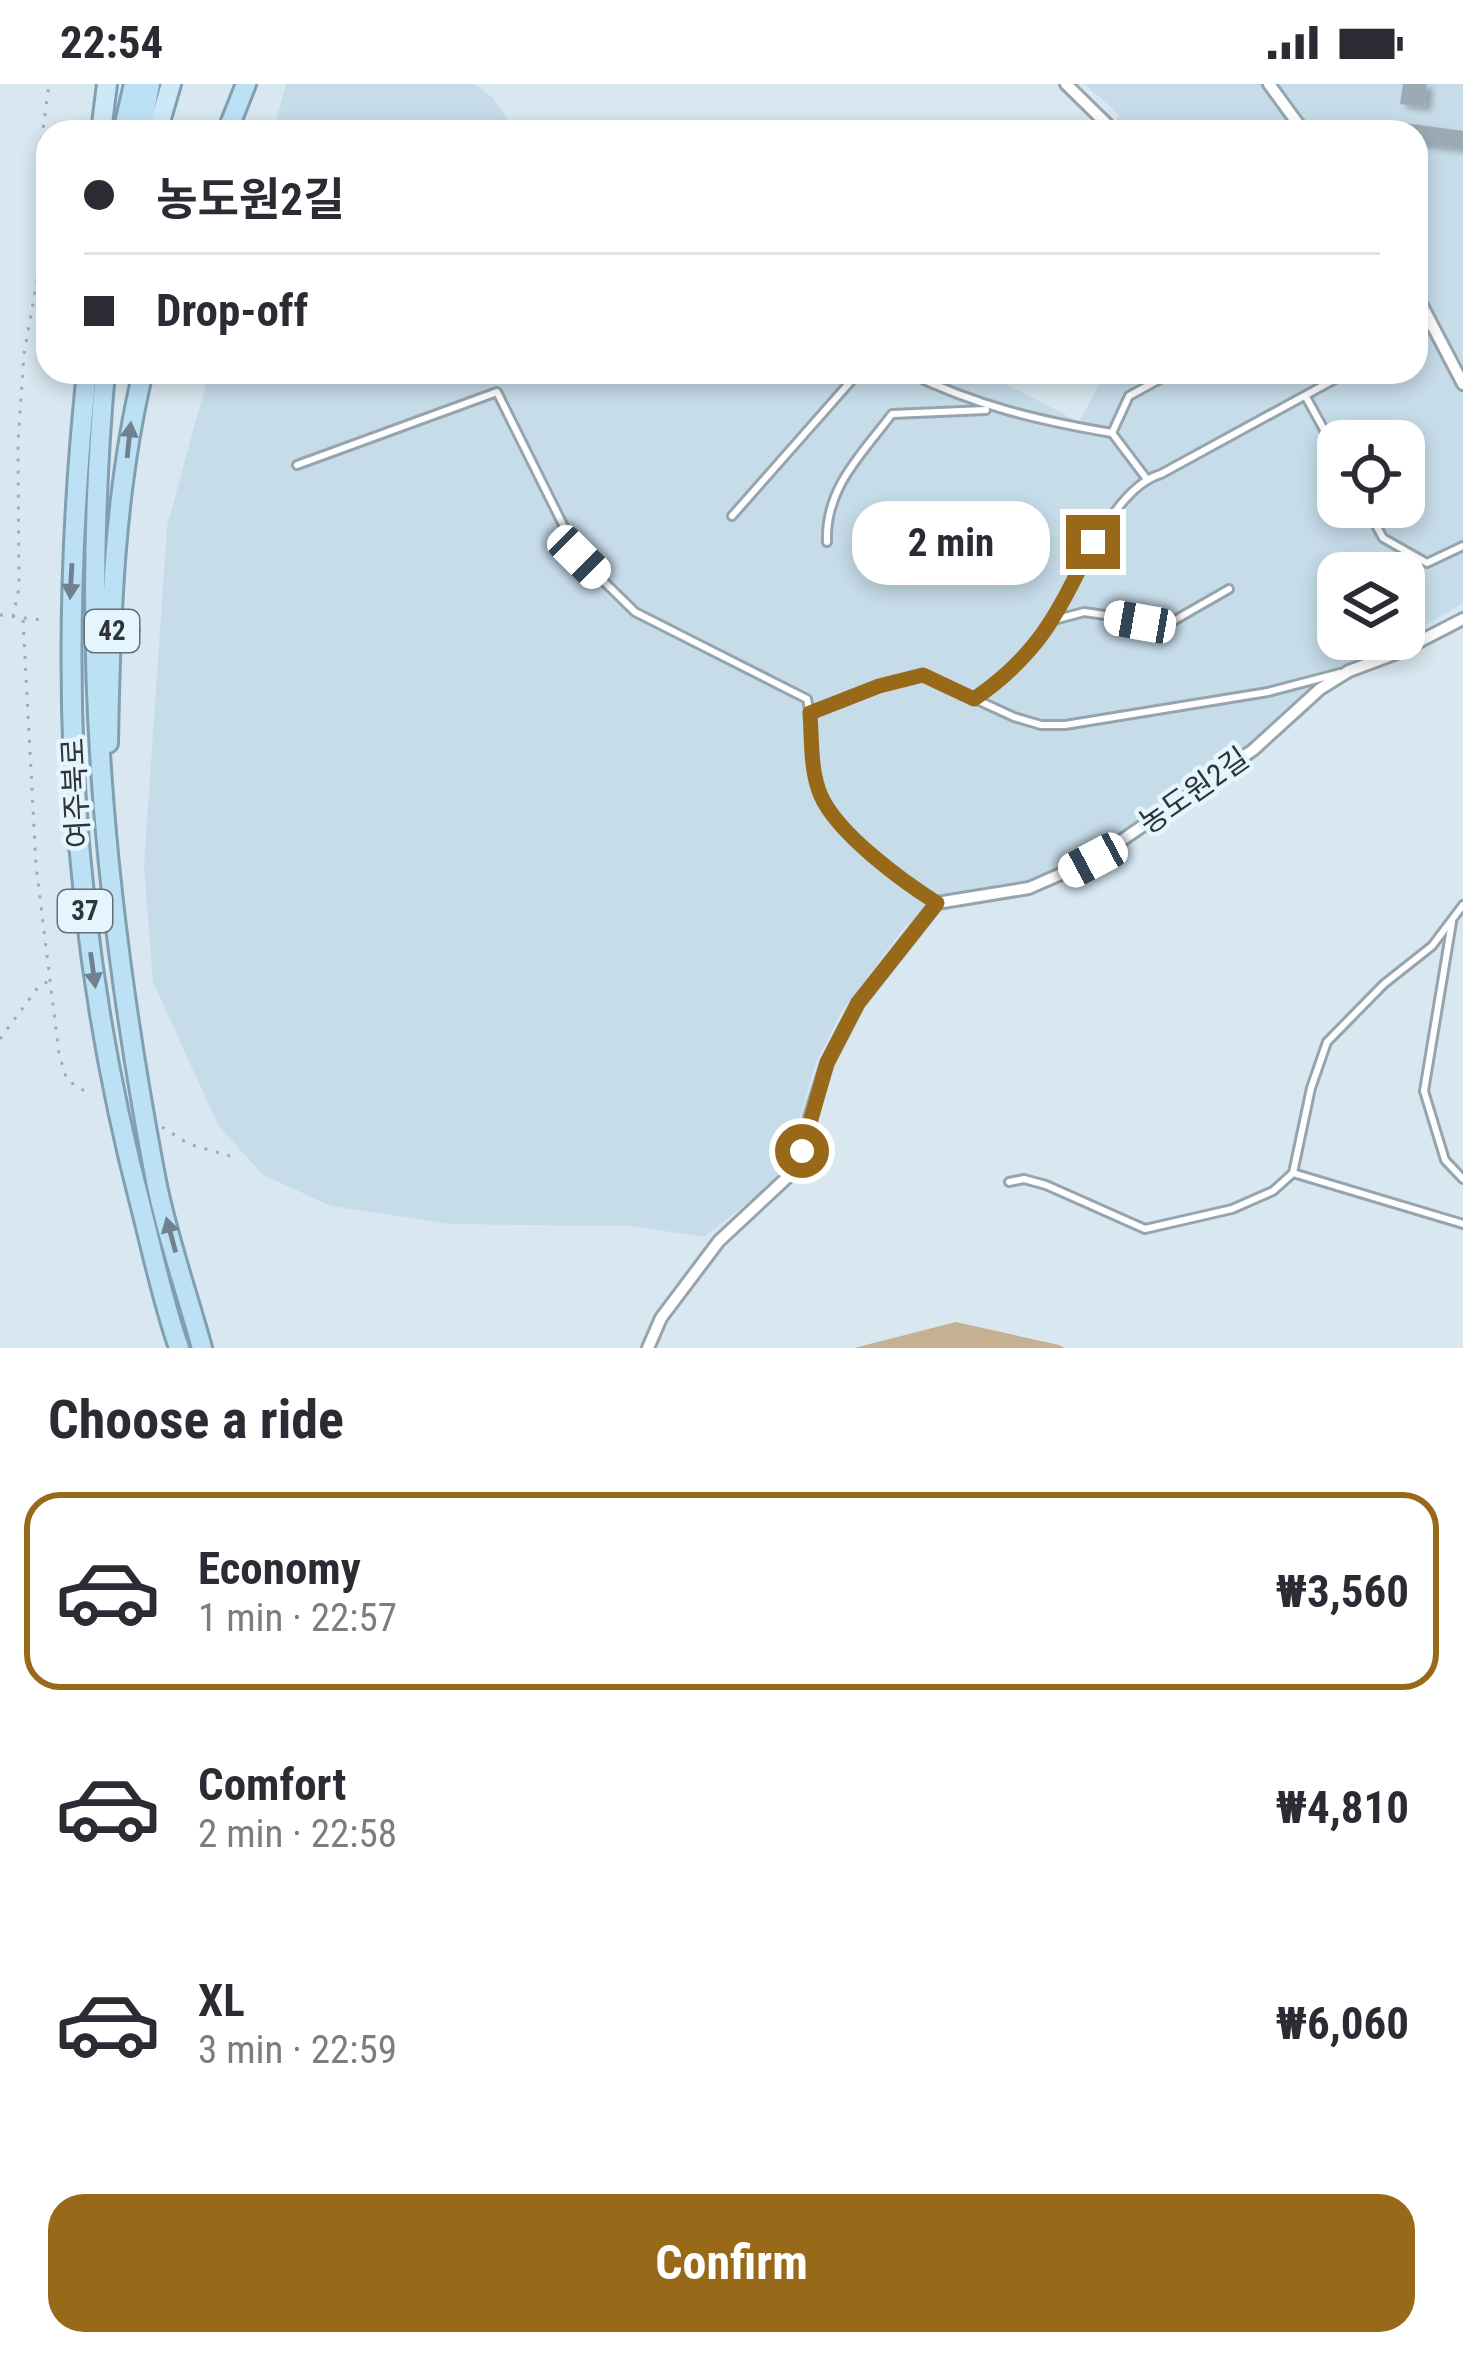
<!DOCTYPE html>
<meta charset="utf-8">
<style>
body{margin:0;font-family:"Roboto Condensed","Noto Sans KR",sans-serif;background:#f2f2f3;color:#2b2b33;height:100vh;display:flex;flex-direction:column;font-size:45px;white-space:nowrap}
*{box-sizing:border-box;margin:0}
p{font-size:39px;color:#7c7c81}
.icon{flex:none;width:66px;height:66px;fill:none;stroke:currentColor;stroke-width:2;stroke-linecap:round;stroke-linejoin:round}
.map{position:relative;height:1264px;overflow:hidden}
.drawer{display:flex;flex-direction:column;background:#fff;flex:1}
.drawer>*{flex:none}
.hud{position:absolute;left:36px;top:36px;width:1392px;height:264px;border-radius:36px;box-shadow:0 6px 18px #0003;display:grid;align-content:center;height:264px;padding:0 48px;background:#fff}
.fabs{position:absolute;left:1317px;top:336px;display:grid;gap:24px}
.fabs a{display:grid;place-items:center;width:108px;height:108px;border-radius:24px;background:#fff;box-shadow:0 6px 18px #0003;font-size:60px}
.end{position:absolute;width:54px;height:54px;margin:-27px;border:15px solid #976918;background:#fff;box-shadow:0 0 0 6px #fff}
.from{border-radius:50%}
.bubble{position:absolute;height:84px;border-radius:36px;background:#fff;box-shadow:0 6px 18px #0003;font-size:39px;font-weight:700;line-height:84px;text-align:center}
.car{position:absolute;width:36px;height:72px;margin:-36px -18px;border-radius:15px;box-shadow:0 0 9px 3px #0007;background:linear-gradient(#fff 24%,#345 0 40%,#fff 0 76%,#345 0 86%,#fff 0)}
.hud b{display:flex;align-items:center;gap:42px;height:114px;font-size:45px}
.hud b+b{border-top:3px solid #e1e1e2}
.hud i{width:30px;height:30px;background:#2b2b33}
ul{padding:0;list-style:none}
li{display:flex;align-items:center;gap:36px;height:198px;margin:0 24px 18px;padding:0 24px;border:6px solid transparent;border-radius:36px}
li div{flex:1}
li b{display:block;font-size:45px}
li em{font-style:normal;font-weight:700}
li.selected{border-color:#976918}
li>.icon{width:108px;height:108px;stroke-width:1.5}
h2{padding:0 48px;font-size:54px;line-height:144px}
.button{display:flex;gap:24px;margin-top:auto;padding:24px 48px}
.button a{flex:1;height:138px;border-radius:36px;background:#976918;color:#fff;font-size:48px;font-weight:700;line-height:138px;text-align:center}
.status{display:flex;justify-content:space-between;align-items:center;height:84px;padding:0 60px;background:#fff;direction:ltr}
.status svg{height:33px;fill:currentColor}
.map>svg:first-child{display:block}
</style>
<div class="status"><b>22:54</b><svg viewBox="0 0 49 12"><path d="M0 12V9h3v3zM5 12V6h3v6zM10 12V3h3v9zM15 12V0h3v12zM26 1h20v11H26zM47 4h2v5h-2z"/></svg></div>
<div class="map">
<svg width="1463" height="1264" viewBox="0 0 1463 1264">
<defs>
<filter id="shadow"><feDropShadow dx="6" dy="4" stdDeviation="3" flood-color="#0004"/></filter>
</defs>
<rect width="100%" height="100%" fill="#d8e7f0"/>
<g fill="#c6dce9" fill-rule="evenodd">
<path d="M286,0H475L493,14L516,48H273Z"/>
<path d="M1085,0H1463V519L1404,554V489H1338V555H1402L1309,604L1248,663L1089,770L1043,792L979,810L906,841L842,927L816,978L788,1075L773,1099L704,1153L632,1142L451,1140L331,1122L263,1091L218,1041L153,898L144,782L167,443L209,288H983L1079,338L1106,288H1416V48H1109L1119,31ZM1338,357H1404V423H1338Z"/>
</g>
<path fill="#c6b092" d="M956,1238L1059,1261L1065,1264H854Z"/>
<g fill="#9caab3" filter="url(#shadow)">
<path d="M1403,0H1427L1425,23L1400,20Z"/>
<path d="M1404,39L1463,47V65L1416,59V48H1403Z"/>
</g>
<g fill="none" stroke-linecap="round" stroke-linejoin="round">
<g stroke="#96a4ad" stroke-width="12">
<g id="service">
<path d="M1416,249L1432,240"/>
<path d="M907,288C977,322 1036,336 1112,349L1129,312L1173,288"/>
<path d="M1306,313L1338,371"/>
<path d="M1112,349L1146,394"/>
<path d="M297,381L497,308L579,473L635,528L807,615C813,640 810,666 814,691C822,739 897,794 937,819"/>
<path d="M1366,423L1383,454L1427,479L1463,462"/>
<path d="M732,432L859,288"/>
<path d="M827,458C825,404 861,371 892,330L986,326"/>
<path d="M1054,536L1084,528L1168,540L1229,505"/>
<path d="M974,615C1003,594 1028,574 1048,545C1076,505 1109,405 1161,390L1348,288"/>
<path d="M811,629L879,602L923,591L1014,633L1041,641H1065L1268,608L1340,589"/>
<path d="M1452,838L1424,1007L1445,1076L1463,1095"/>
<path d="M1293,1089L1463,1140"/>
<path d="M1009,1098L1024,1095L1046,1101L1145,1145L1232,1125L1273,1107L1293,1089L1311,1004L1327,958L1384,900L1432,862L1463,821"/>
</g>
</g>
<g stroke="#96a4ad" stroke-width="16">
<g id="minor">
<path d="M1066,0L1115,48"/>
<path d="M1269,0L1304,48"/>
<path d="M1416,210L1463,300"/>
<path d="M648,1264L661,1234L719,1157L793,1088L827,979L858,919L937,819L1029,804L1093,776L1253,666L1320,605L1349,587L1397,569L1463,535"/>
</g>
</g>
<g stroke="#809fb1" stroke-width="24">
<g id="primary">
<path d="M101,48L107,0"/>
<path d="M157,48L171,0"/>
</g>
</g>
<g stroke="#809fb1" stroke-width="24">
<g id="trunk">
<path d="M123,48L134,0"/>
<path d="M141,48L150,0"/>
<path d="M227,48L246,0"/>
<path d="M87,288C57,573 68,844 141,1123C153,1170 163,1218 179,1264"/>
<path d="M105,288C80,564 104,825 156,1097C167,1153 187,1209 202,1264"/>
<path d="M108,659C110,536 114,408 143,288"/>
</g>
</g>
<g stroke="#a0acb3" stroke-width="3" stroke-dasharray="3 9" stroke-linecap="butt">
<path d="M0,531L41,536"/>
<path d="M13,533L19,504L18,358L24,270L44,158L40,68L49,0"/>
<path d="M23,536L36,781L59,970L67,996L91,1011"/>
<path d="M128,539L143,548"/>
<path d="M0,955L39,902L49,897"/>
<path d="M162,1043L189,1060L230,1072"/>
</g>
<use href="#service" stroke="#fff" stroke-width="6"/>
<use href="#minor" stroke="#fff" stroke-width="10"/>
<use href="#primary" stroke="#cde8f7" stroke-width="18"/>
<use href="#trunk" stroke="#bce0f4" stroke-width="18"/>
</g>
<defs><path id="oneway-solid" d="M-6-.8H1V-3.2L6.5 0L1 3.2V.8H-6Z" transform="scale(3)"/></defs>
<g fill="#6e818c">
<use href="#oneway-solid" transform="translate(129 356) rotate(-84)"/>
<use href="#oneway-solid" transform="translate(71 497) rotate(93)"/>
<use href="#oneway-solid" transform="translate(93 886) rotate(82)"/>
<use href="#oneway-solid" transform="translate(171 1151) rotate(-105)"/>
</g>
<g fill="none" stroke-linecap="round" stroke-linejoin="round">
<path stroke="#976918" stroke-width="15" d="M802,1067L827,979L858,919L937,819C902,797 838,750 821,712C810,687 812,656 810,629L879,602L923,591L974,615C1040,570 1058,528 1093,458"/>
</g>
<g text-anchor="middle" stroke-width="9" stroke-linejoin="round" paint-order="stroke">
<g fill="#e5f5fe" stroke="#656e73" stroke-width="3">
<rect x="85" y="526" width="54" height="42" rx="9"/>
<rect x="58" y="806" width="54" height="42" rx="9"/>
</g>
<g font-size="27" font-weight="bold" fill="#2e3437">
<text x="112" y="556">42</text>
<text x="85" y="836">37</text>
</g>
<g font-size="30" fill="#2e3437" stroke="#e5f5fe">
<text transform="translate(1194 707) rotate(-35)" y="10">농도원2길</text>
<text transform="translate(76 709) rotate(-93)" y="10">여주북로</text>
</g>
</g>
</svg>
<div class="fabs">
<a><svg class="icon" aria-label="locate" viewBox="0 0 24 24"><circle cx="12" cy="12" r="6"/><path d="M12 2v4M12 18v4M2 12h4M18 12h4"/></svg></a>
<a><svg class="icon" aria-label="layers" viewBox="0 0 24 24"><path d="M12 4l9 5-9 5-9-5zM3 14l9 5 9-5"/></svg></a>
</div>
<i class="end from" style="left:802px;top:1067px"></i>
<i class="end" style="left:1093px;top:458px"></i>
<div class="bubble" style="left:852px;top:417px;width:198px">2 min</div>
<i class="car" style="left:579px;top:473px;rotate:135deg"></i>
<i class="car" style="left:1140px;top:538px;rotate:280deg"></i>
<i class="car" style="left:1093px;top:776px;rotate:242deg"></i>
<div class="hud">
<b><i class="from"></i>농도원2길</b>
<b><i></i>Drop-off</b>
</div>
</div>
<section class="drawer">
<h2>Choose a ride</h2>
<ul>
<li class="selected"><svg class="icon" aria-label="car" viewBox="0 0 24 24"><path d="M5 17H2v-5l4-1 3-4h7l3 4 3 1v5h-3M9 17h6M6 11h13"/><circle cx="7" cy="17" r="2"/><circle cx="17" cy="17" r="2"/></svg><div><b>Economy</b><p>1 min · 22:57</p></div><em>₩3,560</em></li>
<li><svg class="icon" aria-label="car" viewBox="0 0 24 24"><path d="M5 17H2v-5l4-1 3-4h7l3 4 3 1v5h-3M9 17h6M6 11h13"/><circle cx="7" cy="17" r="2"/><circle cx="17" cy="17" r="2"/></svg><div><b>Comfort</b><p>2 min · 22:58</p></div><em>₩4,810</em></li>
<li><svg class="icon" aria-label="car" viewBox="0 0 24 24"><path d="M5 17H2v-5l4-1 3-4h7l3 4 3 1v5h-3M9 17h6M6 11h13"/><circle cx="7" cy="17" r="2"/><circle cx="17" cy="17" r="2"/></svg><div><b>XL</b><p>3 min · 22:59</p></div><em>₩6,060</em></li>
</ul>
<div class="button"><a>Confirm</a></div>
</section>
